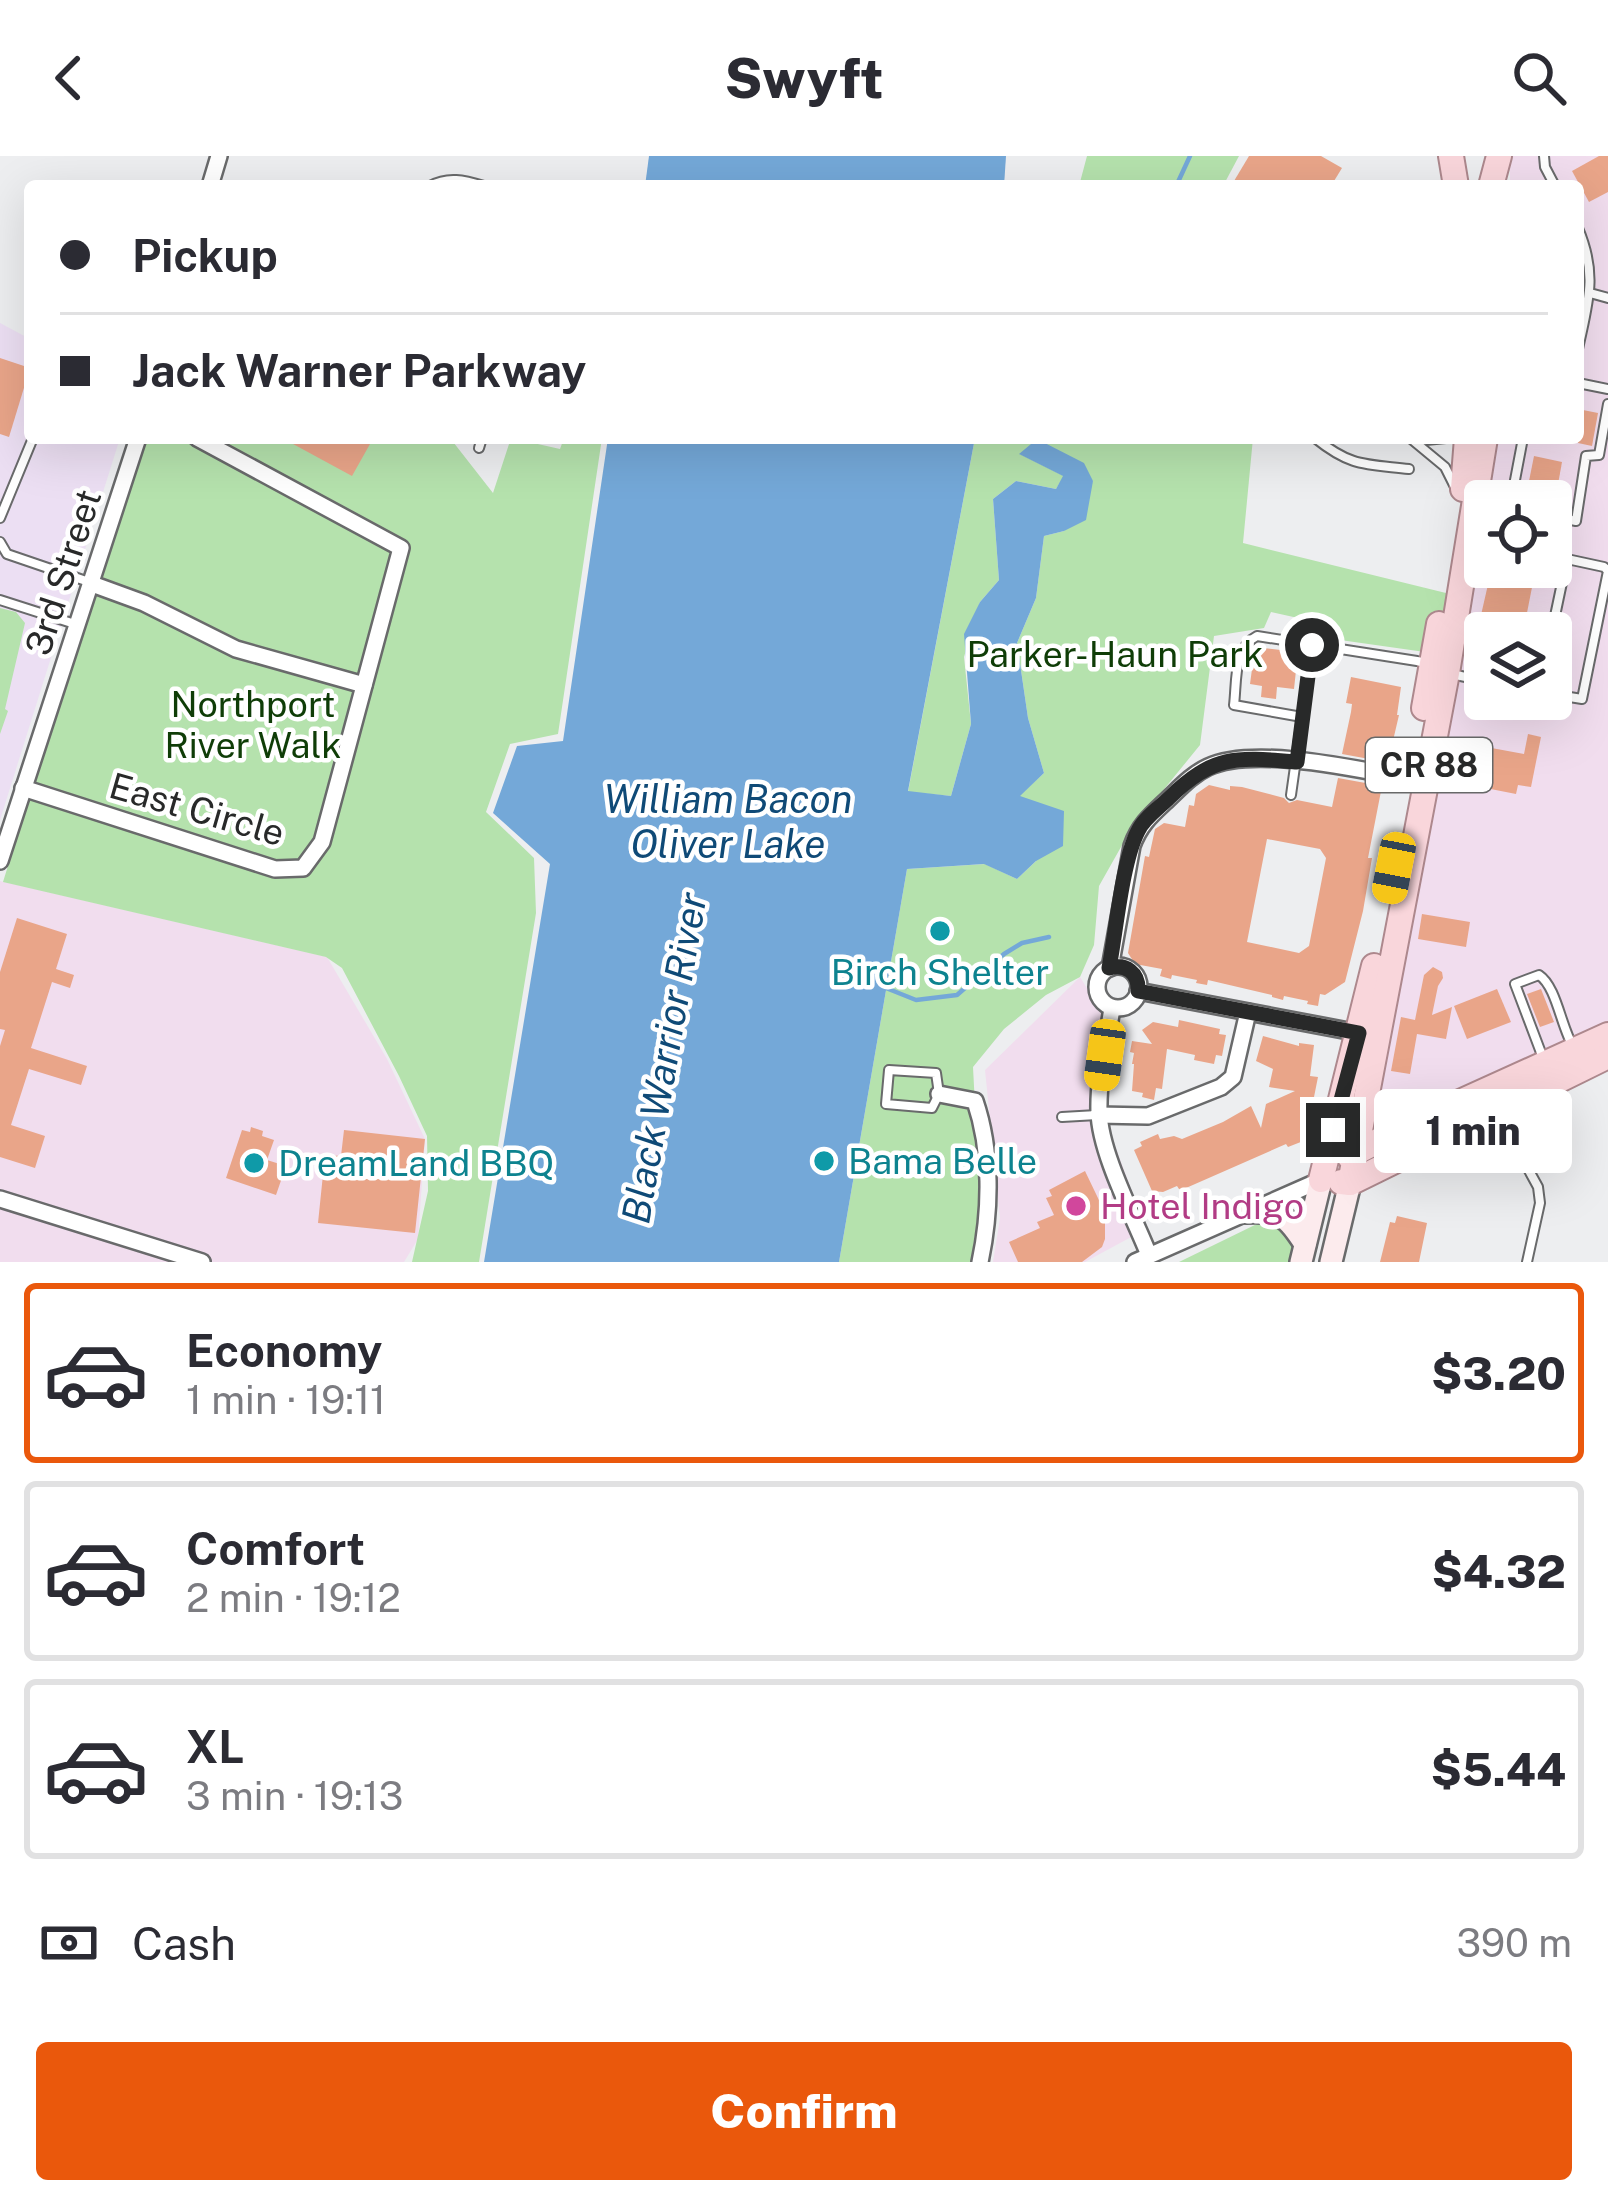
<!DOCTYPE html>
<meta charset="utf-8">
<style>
body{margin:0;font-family:"Public Sans",sans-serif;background:#f7f7f7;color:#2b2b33;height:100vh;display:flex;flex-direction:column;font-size:45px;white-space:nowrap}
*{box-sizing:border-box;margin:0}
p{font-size:39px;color:#7c7c81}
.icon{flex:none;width:66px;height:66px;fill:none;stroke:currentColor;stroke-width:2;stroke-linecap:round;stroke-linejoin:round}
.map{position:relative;height:1106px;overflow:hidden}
.panel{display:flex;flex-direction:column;background:#fff;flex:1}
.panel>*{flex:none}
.guide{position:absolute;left:24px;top:24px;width:1560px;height:264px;border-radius:12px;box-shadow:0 12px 48px #0002;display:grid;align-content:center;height:264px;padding:0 36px;background:#fff}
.fabs{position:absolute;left:1464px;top:324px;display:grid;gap:24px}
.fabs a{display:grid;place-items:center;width:108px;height:108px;border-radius:12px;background:#fff;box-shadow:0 12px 48px #0002;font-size:60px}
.end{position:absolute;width:54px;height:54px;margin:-27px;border:15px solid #282929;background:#fff;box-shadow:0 0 0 6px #fff}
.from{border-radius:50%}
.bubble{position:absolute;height:84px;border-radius:12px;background:#fff;box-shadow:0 12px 48px #0002;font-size:39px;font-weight:800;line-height:84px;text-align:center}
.car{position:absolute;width:36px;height:72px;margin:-36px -18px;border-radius:15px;box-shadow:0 0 9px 3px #0007;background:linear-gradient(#f5c518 24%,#345 0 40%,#f5c518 0 76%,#345 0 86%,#f5c518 0)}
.guide b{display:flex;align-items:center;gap:42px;height:114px;font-size:45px}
.guide b+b{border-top:3px solid #e1e1e2}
.guide i{width:30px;height:30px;background:#2b2b33}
ul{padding:21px 0 0;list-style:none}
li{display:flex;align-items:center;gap:36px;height:180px;margin:0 24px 18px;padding:0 12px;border:6px solid #e1e1e2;border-radius:12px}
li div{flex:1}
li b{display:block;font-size:45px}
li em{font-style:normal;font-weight:800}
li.active{border-color:#ea580c}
li>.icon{width:108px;height:108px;stroke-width:1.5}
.pay{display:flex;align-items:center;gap:30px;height:132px;padding:0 36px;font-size:45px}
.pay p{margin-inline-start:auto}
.action{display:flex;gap:24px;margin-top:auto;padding:24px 36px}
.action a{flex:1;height:138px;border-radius:12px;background:#ea580c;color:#fff;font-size:48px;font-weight:800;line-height:138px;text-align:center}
header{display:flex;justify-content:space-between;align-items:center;height:156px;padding:0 36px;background:#fff;font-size:54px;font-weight:800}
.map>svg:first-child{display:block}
</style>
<header><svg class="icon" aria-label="back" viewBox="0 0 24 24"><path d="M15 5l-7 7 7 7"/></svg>Swyft<svg class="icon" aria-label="search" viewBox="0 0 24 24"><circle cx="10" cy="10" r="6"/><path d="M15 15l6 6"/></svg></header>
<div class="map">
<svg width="1608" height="1106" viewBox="0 0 1608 1106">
<rect width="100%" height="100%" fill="#edeef0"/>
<g fill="#f1ddee" fill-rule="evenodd">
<path d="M1510,0H1608V872L1409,954L1386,961L1374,942L1495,282H1578V30H1510ZM1485,345H1551V411H1485ZM1485,477H1551V543H1485Z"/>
<path d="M0,725L327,801L387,903L425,983L418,1083L404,1106H0Z"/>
<path d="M1080,821L1106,863L1108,971L1146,1073L1085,1106H993L1000,1062L985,914Z"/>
</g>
<path fill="#ecdff3" d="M0,167L30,183V282H120L0,664Z"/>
<g fill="#b5e2ad">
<path d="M1087,0H1239L1223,30H1079Z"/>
<path d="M140,282H450L493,337L511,282L560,293L564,282H602L558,578L510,588L486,656L534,702L536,757L479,1106H412L428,1035L427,980L399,920L342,812L326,801L3,726Z"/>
<path d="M975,282H1253L1243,387L1450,438L1439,498L1333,483L1334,470L1271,456L1264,472L1214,480L1200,589L1130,675L1099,730L1094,789L1080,821L1046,839L1004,873L973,911L980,1045L971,1106H839L907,713L985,708L1017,723L1036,705L1019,640L1044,617L1028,562L1017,487L1036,442L1044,380L1064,375L1093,325L1038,283L1020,298L1064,320L1056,333L1016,325L993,343L999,424L980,446L964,501L971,568L951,640L908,636Z"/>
<path d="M0,452L16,456L25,467L5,553L8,555L0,578Z"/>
<path d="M1261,1066H1275L1296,1082L1295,1106H1179Z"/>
</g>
<g fill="#74a8d8">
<path d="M649,0H1006L1004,30H645Z"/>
<path d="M608,282H975L908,635L951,640L971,568L964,478L980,446L999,424L993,343L1016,325L1056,333L1063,320L1019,298L1037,283L1084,307L1093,325L1086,364L1064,375L1044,380L1036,442L1017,487L1028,562L1044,617L1020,640L1064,655L1063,690L1036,705L1017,723L984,708L907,713L839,1106H484L550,708L493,657L517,590L563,585Z"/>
</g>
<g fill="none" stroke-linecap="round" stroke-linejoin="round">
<g stroke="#74a8d8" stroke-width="4.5">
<path d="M1178,26L1190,0"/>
<path d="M886,832L916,844L957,839L1004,798L1022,787L1049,781"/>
</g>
</g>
<g fill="#e9a589" fill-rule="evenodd">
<path d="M1249,0H1321L1342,12L1331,30H1231Z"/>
<path d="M1599,0H1608V36L1589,46L1572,15Z"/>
<path d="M0,202L30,212L9,281L0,278Z"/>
<path d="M1578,253L1598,257L1592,290L1578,287Z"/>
<path d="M282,282H358L370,288L352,320Z"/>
<path d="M1534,300L1562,306L1555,345H1525Z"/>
<path d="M1492,411H1536L1523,477H1485V496L1473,494Z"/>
<path d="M1255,491L1298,496L1294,533L1277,531L1276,543L1261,541L1262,530L1250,528Z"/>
<path d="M1351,521L1401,531L1397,559H1399L1388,606L1391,607L1342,598L1351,556L1352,548L1346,547Z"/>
<path d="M1528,578L1541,581L1531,631L1518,629L1516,638L1450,625L1457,590L1469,592L1470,588L1524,598Z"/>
<path d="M1338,622L1382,630L1368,702H1372L1363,755L1345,826L1325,839L1320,838L1318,850L1307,848L1308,845L1284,840L1283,844L1272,841V839L1208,824L1207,829L1196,827L1197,824L1172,819L1171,823L1160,820L1162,813L1135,808L1128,797L1145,700L1149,701L1155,673L1164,667L1185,671L1189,649L1194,650L1196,638L1209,629L1230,634V630L1242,631L1284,642L1289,647L1297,644L1332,651ZM1267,683L1320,693L1326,702L1309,790L1299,797L1247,786Z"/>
<path d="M1422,758L1470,766L1466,791L1418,783Z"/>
<path d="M17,762L67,778L56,813L74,819L70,832L52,826L31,892L87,910L81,929L29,913L11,969L45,980L35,1012L0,1001V890L5,874L0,873V816Z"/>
<path d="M1433,811L1442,816L1443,822L1438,830L1432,859L1452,851L1446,883L1417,878L1410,918L1391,915L1401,861L1415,864L1424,819Z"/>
<path d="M1497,833L1511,866L1467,883L1454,850Z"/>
<path d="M1541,833L1554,866L1540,871L1527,838Z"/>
<path d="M1179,864L1220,873L1219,878L1226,879L1222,900L1216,899L1214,908L1194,904L1195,899L1167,893L1162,933L1156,932L1154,944L1142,941L1143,937L1132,935L1134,908H1132L1134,897L1130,896L1132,885L1152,888L1142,874L1153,866L1178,871Z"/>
<path d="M1263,880L1299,890V887L1314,889L1310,920L1318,921L1311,956L1315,957L1311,982L1288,991L1286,988L1186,1032L1179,1033L1177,1030L1163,1036L1152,1035L1134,994L1142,990L1140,986L1158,978L1160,983L1174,980L1182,983L1223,966L1251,950L1261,972L1266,948L1295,935L1269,931L1273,913L1256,905Z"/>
<path d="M251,971L263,975L262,980L274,984L267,1004L286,1010L276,1039L226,1022L242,974L250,976Z"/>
<path d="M344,974L425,983L415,1077L318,1067L325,999L341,1000Z"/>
<path d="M1085,1015L1108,1063L1105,1065V1083L1102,1091L1082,1106H1018L1009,1086L1040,1072L1037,1066L1054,1059L1046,1042L1052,1040L1049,1034Z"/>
<path d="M1397,1060L1427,1067L1419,1106H1380L1390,1066L1395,1067Z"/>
</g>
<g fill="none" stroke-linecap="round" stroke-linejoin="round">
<g stroke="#696a6b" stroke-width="12">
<g id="lane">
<path d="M1544,0L1545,11L1555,30"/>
<path d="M430,30C448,20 464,24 484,30"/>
<path d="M1578,72C1598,119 1588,146 1578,193"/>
<path d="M1590,137L1608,142"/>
<path d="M1578,227L1608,233"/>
<path d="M1315,282C1351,311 1365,308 1409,313"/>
<path d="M1410,282L1445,311L1456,333"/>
<path d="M1416,285L1446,282"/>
<path d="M479,292L482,282"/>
<path d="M1511,345L1523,282"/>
<path d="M1551,360L1576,365L1586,300L1599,299L1608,248"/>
<path d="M0,362L33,282"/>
<path d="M0,386L7,398L89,426"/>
<path d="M0,444L78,469"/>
<path d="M1551,479L1567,403L1604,411L1608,415L1582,543L1551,538"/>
<path d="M1312,489L1302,561L1234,549C1237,525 1233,492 1257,480L1417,505L1430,508"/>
<path d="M1451,518L1485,525"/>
<path d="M1291,639L1302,561"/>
<path d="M1543,902L1515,828L1539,819C1557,831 1561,872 1574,892"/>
<path d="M889,914L936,917L939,938L932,952L886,948Z"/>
<path d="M1498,958L1538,1031L1540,1047L1527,1106"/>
<path d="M1062,961L1097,959"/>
</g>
</g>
<g stroke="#696a6b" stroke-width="20">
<g id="street">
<path d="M210,30L219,0"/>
<path d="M92,428L144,447L236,493L364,529"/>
<path d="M23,632L275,713L303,712L322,686L401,392L197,282"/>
<path d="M0,705L138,282"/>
<circle cx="1118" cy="831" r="21"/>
<path d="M1110,812L1132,690C1139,670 1150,660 1165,646C1179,633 1191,619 1208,611C1254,589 1361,614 1411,623"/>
<path d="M1138,835L1359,877"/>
<path d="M1112,852C1107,886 1098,921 1099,956C1100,997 1133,1059 1149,1099"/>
<path d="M939,938L975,945C992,995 991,1054 980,1106"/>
<path d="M1098,959L1148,960L1221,931L1233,921L1248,856"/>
<path d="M0,1043L202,1106"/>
<path d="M1135,1106L1321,1024"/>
</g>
</g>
<g stroke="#696a6b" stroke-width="26">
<g id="secondary">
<path d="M1246,1056C1281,1054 1287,1060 1305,1088"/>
<path d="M1301,1106L1321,1024"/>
<path d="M1331,1106L1350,1027"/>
</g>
</g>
<g stroke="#ad888d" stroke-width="28">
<g id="primary">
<path d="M1451,0L1456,30"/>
<path d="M1491,30L1499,0"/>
<path d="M1463,333L1467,282"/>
<path d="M1424,552L1439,468"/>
<path d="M1349,1000L1405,971L1608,879"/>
<path d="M1321,1024L1374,810"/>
<path d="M1341,1026L1350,1027L1608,900"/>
<path d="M1350,1027L1447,517L1485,282"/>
</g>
</g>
<use href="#lane" stroke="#fff" stroke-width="8"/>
<use href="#street" stroke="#fff" stroke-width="15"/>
<use href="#secondary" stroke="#fcebed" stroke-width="21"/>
<use href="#primary" stroke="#f9d6db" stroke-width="24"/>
</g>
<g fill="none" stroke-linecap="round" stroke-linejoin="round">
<path stroke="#282929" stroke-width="15" d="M1312,489L1297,606C1237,601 1214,598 1169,642C1159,652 1144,662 1138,675C1122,706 1116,776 1109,812C1126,807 1139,817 1138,835L1359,877L1333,974"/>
</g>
<g fill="#0f9aa8" stroke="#fff" stroke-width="4.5">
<circle cx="940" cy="775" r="12"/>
<circle cx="824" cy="1005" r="12"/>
<circle cx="254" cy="1007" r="12"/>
</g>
<circle fill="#d1479c" stroke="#fff" stroke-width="4.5" cx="1076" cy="1050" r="12"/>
<g text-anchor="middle" stroke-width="9" stroke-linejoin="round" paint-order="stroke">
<rect fill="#fff" stroke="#686969" stroke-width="3" x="1366" y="582" width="126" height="54" rx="9"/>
<g font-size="33" font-weight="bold" fill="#282929">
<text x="1429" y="621">CR 88</text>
</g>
<g font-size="36" fill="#282929" stroke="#fff">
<text transform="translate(63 416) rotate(-72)" y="13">3rd Street</text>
<text transform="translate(197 653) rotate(16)" y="13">East Circle</text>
</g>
<g font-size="36" fill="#0f3d07" stroke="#fff">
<text x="1115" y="511">Parker-Haun Park</text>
<text x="253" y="561">Northport<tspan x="253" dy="41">River Walk</tspan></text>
</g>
<g font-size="36" fill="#0d838f" stroke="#fff" text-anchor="start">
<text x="940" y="829" text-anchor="middle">Birch Shelter</text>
<text x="848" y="1018">Bama Belle</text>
<text x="278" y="1020">DreamLand BBQ</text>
</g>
<g font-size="36" fill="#b23c85" stroke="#fff" text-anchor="start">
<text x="1100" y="1063">Hotel Indigo</text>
</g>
<g font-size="39" font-style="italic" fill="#0f4a77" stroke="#fff">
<text x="728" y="657">William Bacon<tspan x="728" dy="45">Oliver Lake</tspan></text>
<text transform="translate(664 902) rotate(-80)" y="14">Black Warrior River</text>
</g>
</g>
</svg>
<div class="fabs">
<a><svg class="icon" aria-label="locate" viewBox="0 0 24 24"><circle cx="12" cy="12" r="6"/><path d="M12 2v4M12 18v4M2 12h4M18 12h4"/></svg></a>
<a><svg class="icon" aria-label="layers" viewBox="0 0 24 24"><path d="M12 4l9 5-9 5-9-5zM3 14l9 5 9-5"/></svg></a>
</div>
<i class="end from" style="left:1312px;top:489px"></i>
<i class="end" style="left:1333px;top:974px"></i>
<div class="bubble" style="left:1374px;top:933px;width:198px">1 min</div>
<i class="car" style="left:1394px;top:712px;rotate:191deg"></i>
<i class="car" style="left:1105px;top:899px;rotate:188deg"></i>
<div class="guide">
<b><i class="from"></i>Pickup</b>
<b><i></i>Jack Warner Parkway</b>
</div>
</div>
<section class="panel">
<ul>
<li class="active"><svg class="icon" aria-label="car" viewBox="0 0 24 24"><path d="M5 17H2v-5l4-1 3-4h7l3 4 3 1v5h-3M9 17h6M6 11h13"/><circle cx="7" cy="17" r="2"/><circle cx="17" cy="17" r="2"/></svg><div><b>Economy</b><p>1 min · 19:11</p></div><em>$3.20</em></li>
<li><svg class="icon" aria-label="car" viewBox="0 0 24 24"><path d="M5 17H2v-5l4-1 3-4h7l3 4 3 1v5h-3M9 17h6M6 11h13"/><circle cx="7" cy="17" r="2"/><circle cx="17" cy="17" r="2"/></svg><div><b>Comfort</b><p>2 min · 19:12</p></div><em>$4.32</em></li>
<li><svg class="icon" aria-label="car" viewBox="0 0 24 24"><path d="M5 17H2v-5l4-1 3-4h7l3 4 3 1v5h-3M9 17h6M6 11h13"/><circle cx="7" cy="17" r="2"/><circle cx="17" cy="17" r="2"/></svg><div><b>XL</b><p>3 min · 19:13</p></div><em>$5.44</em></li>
</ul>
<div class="pay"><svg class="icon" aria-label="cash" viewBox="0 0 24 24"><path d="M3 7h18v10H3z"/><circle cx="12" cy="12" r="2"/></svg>Cash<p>390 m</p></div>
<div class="action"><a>Confirm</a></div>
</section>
